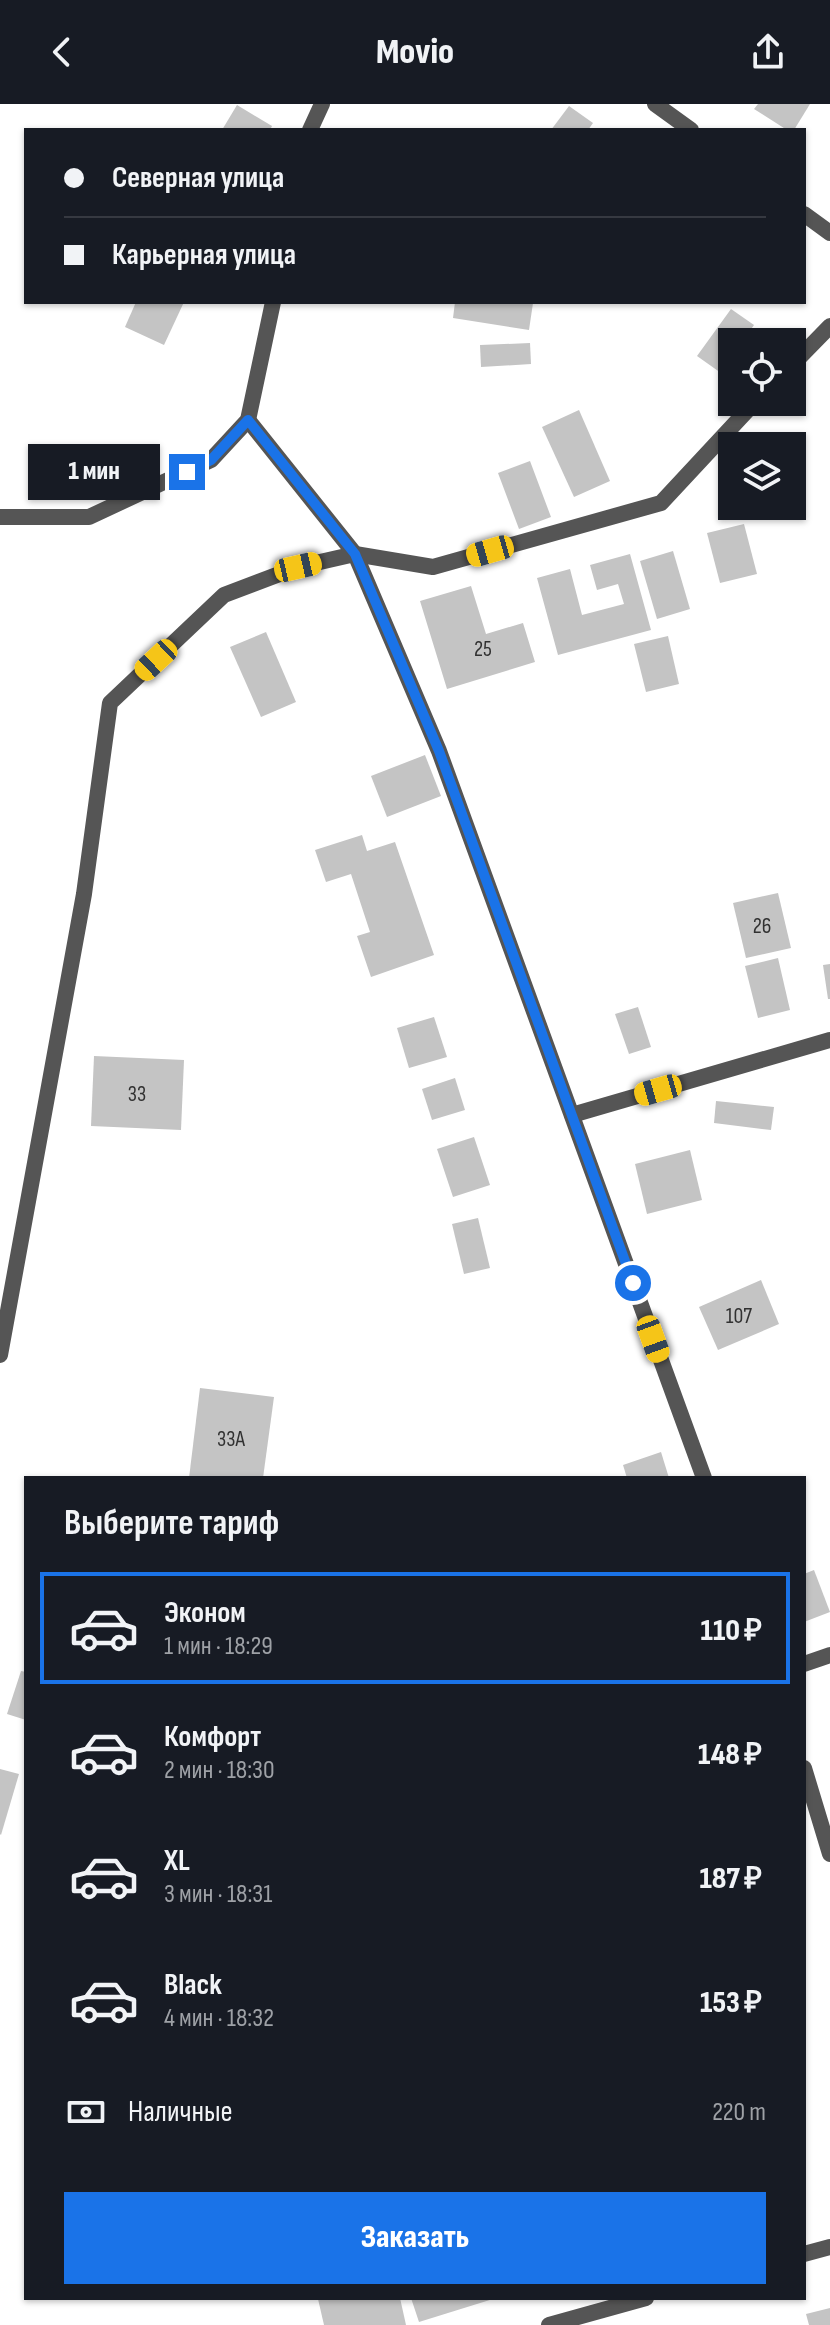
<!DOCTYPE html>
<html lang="ru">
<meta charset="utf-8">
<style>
body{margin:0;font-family:"Sofia Sans Condensed",sans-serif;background:#20242c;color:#f1f3f6;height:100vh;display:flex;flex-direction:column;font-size:30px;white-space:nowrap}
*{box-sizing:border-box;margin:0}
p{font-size:26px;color:#9ea1a6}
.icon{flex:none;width:44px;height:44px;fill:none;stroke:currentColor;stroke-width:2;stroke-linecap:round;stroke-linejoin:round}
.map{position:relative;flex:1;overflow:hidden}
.panel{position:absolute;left:24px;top:1372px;width:782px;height:824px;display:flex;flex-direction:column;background:#171b24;border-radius:0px;box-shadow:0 2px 6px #0004}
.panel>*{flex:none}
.top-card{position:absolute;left:24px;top:24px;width:782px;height:176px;border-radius:0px;box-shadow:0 2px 6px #0004;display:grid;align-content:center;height:176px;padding:0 40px;background:#171b24}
.controls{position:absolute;left:718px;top:224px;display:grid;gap:16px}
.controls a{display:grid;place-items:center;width:88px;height:88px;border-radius:0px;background:#171b24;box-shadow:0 2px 6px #0004;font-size:40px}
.end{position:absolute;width:36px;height:36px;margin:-18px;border:10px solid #1a73e8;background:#fff;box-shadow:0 0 0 4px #fff}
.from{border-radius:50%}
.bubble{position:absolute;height:56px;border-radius:0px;background:#171b24;box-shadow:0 2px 6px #0004;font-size:26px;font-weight:800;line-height:56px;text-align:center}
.car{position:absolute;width:24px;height:48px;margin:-24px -12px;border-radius:10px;box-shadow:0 0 6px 2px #0007;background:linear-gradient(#f5c518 24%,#345 0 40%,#f5c518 0 76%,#345 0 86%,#f5c518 0)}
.top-card b{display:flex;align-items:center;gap:28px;height:76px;font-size:30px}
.top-card b+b{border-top:2px solid #363941}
.top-card i{width:20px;height:20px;background:#f1f3f6}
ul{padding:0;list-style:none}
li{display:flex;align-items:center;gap:24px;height:112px;margin:0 16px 12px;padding:0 24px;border:4px solid transparent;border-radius:0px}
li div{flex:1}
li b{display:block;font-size:30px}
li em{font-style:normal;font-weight:800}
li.current{border-color:#1a73e8}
li>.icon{width:72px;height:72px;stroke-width:1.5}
h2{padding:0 40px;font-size:36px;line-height:96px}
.pay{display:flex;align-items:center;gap:20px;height:88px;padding:0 40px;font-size:30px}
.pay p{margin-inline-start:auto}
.action{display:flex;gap:16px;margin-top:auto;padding:16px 40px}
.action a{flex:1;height:92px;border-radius:0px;background:#1a73e8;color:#fff;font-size:32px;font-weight:800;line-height:92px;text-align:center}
header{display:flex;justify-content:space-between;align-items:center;height:104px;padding:0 40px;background:#171b24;font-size:36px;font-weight:800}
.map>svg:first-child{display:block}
</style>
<header><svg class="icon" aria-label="back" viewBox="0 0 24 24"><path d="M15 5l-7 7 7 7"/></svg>Movio<svg class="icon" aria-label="share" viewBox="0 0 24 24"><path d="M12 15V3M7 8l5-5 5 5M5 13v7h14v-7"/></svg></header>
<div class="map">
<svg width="830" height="2221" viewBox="0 0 830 2221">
<rect width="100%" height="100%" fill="#fff"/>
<g fill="#c4c4c4">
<path d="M758,0H810L794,26H787L754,5Z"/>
<path d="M237,1L272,22L270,26H222Z"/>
<path d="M569,2L593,19L588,26H551Z"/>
<path d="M136,198H184L164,241L125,223Z"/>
<path d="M455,198L533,199L529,226L453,214Z"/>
<path d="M731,205L754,221L742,238H732V253L721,269L697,252Z"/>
<path d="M530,239L531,260L481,263L480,241Z"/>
<path d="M579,306L610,377L574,393L542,323Z"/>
<path d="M530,357L551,413L519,425L498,369Z"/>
<path d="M744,420L757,470L720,479L707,429Z"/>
<path d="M673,447L690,505L657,515L640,457Z"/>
<path d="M630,450L651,526L558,551L537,474L570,465L582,511L624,500L618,480L597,486L590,461Z"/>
<path d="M471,482L486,530L523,519L535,558L447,585L420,497Z"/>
<path d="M266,528L296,598L261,613L230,543Z"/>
<path d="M668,532L679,580L646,588L634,540Z"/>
<path d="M425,651L441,692L387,713L371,672Z"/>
<path d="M362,731L367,747L395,738L434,851L371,873L357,832L370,828L351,770L326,778L315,746Z"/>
<path d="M778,789L791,844L746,854L733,799Z"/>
<path d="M778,854L790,906L758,914L745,862Z"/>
<path d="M830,860V895H828L823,861Z"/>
<path d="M638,903L651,943L629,950L615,910Z"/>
<path d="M434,913L447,953L409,964L397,924Z"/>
<path d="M94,952L184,956L181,1026L91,1022Z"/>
<path d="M455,974L465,1006L432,1016L422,985Z"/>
<path d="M716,997L774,1003L771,1026L714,1019Z"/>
<path d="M474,1033L490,1081L453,1093L437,1045Z"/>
<path d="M690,1046L702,1096L647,1110L635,1060Z"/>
<path d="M478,1114L490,1164L464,1170L452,1120Z"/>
<path d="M761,1176L779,1220L718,1246L699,1203Z"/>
<path d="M200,1284L274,1293L263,1374H189Z"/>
<path d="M661,1348L669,1374H627L623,1361Z"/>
<path d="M814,1466L830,1508L804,1518V1470Z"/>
<path d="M21,1567L26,1568V1616L7,1610Z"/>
<path d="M0,1665L19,1670L1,1731L0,1730Z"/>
<path d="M324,2194H400L406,2221H324L318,2195Z"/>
<path d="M411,2194H493V2195L419,2218Z"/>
<path d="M830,2204V2221H809L806,2210Z"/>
</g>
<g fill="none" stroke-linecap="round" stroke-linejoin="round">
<g stroke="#555" stroke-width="16">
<path d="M655,0L691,26"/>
<path d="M310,26L322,0"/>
<path d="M804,110L830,129"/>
<path d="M792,261L830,222"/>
<path d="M248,316L355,450L439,647L704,1374"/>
<path d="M0,413H89L211,356L248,316L273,198"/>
<path d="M572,1011L830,936"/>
<path d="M0,1251L84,790L110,599L224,491L298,463L355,450L433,463L661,399L755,298"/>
<path d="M804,1560L830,1551"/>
<path d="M804,1664L830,1750"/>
<path d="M804,2150L830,2143"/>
<path d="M549,2221L646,2194"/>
</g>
</g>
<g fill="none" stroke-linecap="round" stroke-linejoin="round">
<path stroke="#1a73e8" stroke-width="10" d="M187,368L211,356L248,316L355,450L439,647L633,1179"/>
</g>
<g text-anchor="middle" stroke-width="8" stroke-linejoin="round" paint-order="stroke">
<g font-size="22" fill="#313131">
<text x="483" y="552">25</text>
<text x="762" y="829">26</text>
<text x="137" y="997">33</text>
<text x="739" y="1219">107</text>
<text x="231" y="1342">33А</text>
</g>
</g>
</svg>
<div class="controls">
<a><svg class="icon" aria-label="locate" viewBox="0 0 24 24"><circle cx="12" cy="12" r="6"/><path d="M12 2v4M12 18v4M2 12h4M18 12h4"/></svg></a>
<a><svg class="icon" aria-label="layers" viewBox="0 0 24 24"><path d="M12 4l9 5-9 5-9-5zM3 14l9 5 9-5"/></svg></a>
</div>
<i class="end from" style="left:633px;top:1179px"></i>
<i class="end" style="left:187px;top:368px"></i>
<div class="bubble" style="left:28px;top:340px;width:132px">1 мин</div>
<i class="car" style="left:490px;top:447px;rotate:254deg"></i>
<i class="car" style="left:298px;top:463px;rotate:77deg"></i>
<i class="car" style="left:156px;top:556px;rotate:227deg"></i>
<i class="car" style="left:658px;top:986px;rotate:254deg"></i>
<i class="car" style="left:653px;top:1235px;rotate:160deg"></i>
<div class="top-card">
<b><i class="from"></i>Северная улица</b>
<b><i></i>Карьерная улица</b>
</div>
<section class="panel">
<h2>Выберите тариф</h2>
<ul>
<li class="current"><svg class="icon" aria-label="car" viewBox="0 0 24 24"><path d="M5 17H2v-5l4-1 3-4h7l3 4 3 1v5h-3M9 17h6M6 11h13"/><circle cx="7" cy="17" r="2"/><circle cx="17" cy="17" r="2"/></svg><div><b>Эконом</b><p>1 мин · 18:29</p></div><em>110 ₽</em></li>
<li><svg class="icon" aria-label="car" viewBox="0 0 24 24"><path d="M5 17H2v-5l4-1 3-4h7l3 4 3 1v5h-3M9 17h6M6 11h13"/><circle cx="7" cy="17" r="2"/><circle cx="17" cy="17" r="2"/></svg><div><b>Комфорт</b><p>2 мин · 18:30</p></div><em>148 ₽</em></li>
<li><svg class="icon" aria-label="car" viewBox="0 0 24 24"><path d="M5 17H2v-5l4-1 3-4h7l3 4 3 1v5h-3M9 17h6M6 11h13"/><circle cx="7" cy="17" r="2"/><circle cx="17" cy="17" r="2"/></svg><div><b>XL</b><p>3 мин · 18:31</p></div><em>187 ₽</em></li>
<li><svg class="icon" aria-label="car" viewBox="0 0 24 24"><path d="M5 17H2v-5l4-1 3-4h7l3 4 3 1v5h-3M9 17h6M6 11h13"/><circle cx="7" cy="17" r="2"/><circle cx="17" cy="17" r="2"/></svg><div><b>Black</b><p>4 мин · 18:32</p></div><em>153 ₽</em></li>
</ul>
<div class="pay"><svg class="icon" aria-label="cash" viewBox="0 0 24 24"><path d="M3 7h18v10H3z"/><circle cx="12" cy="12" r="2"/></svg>Наличные<p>220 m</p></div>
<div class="action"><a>Заказать</a></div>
</section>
</div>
